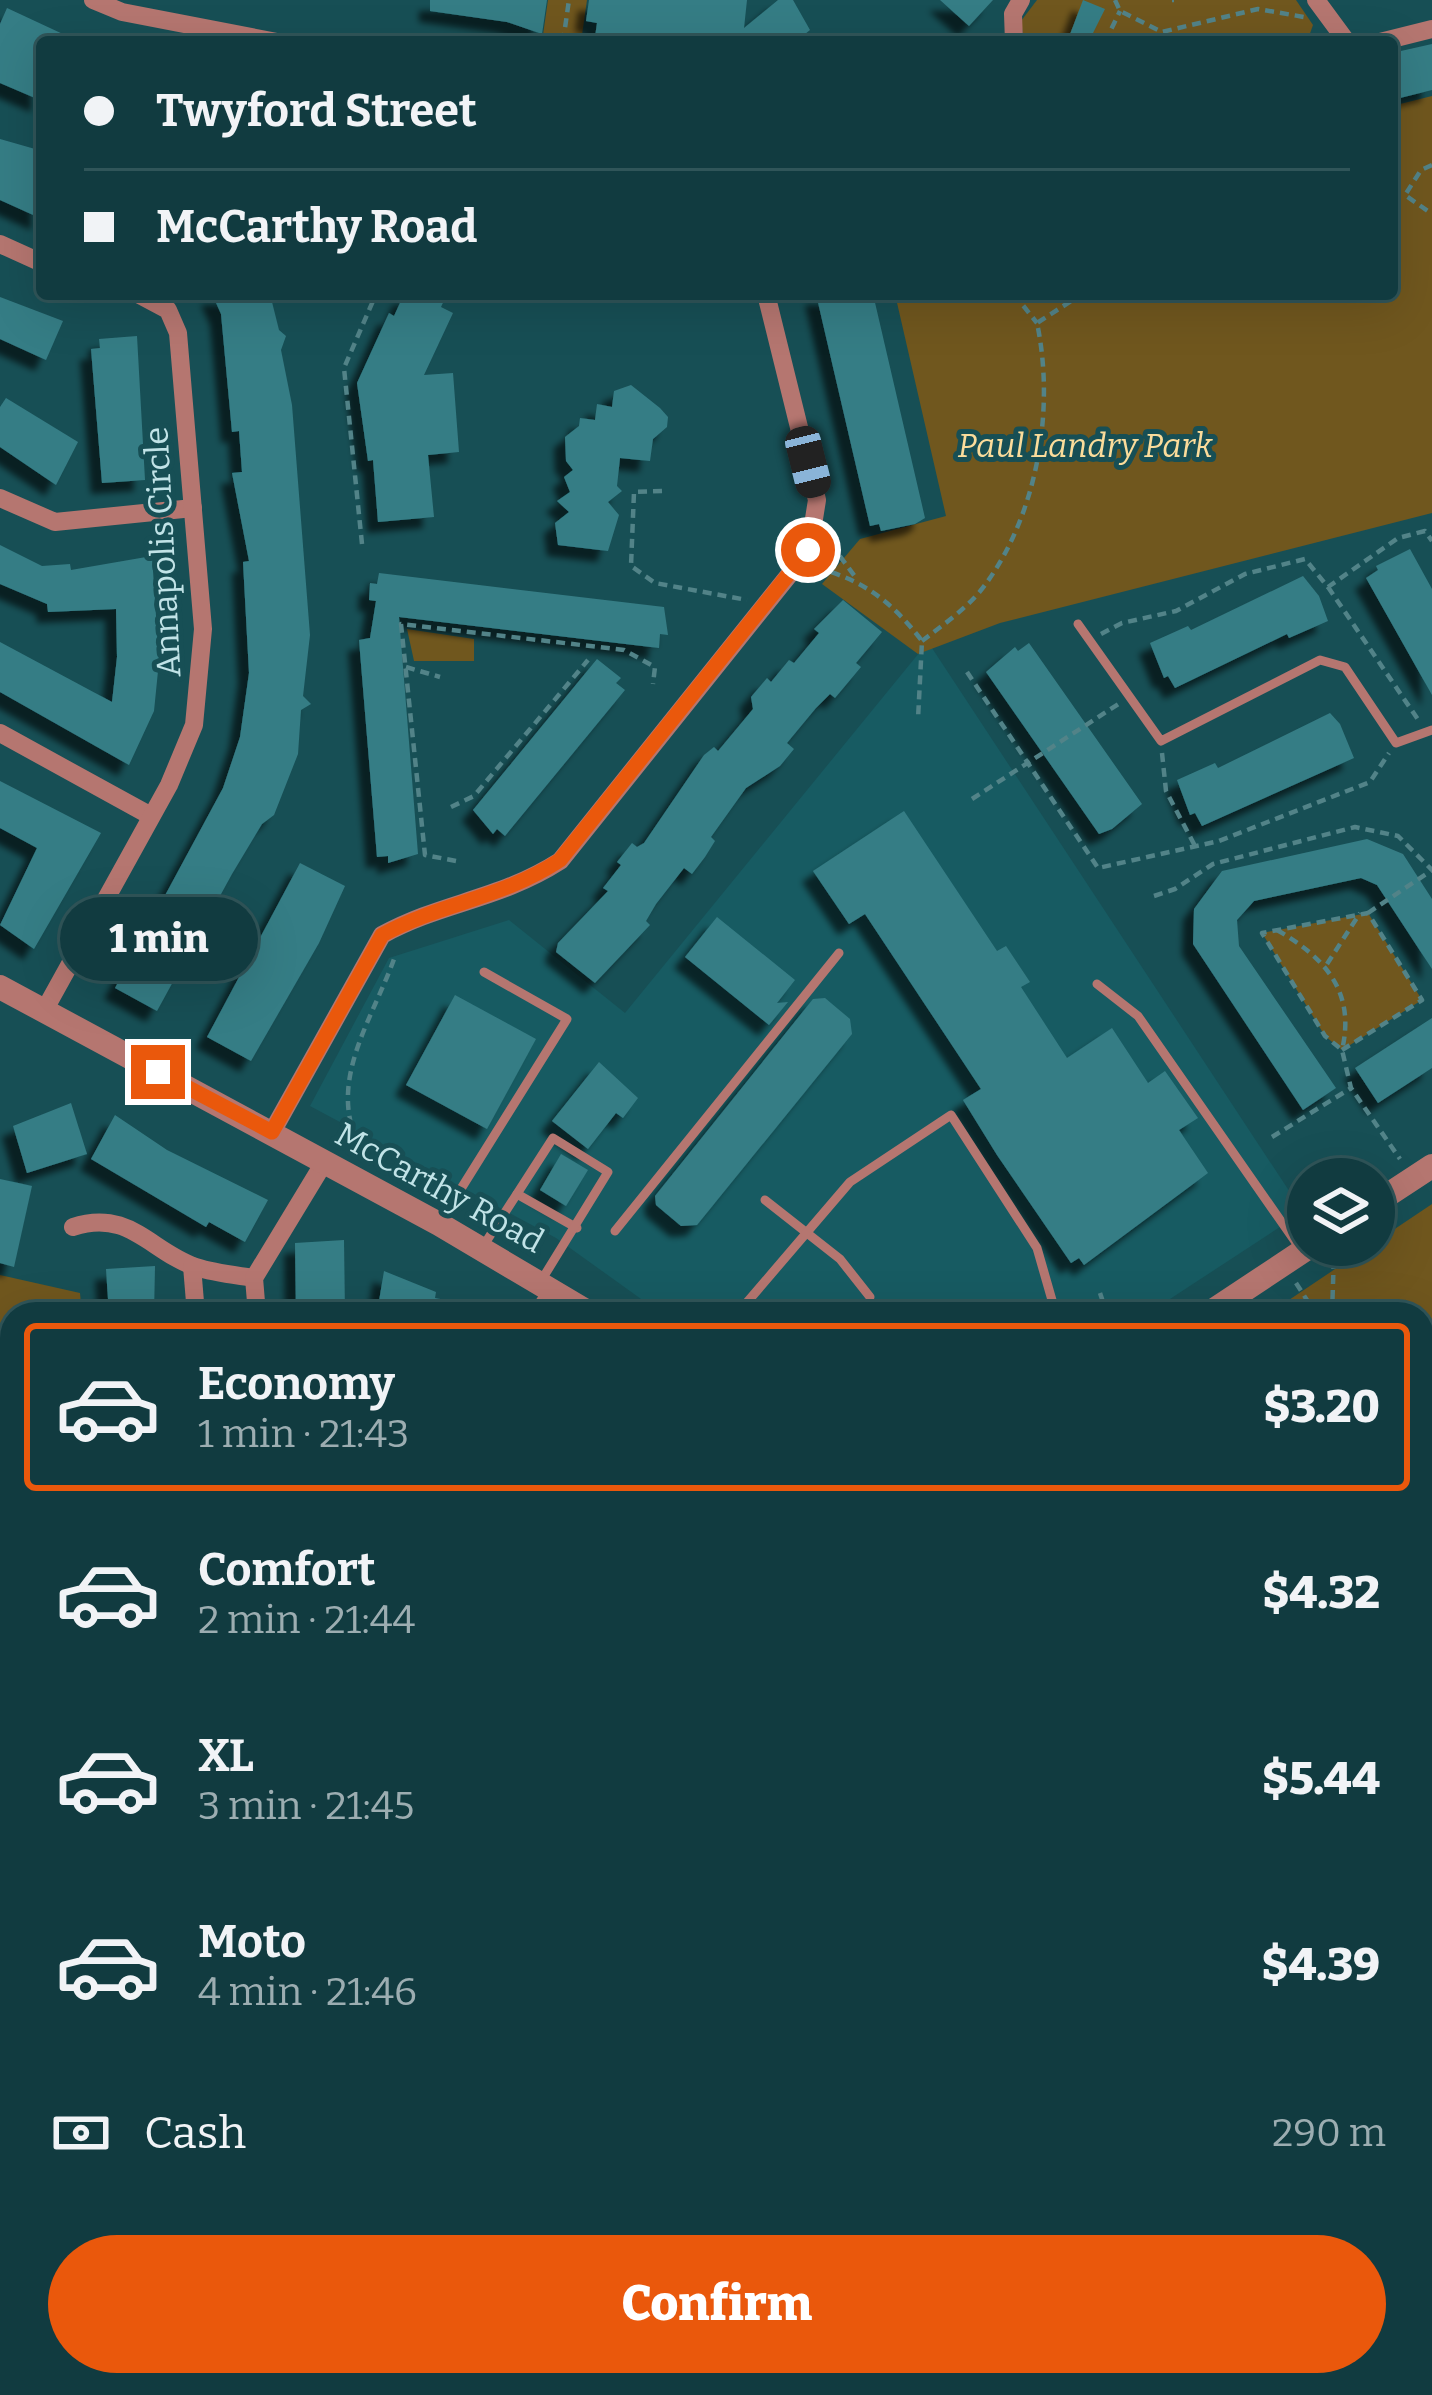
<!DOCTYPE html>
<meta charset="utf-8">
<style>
body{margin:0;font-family:Bitter,serif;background:#1e464b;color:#f1f3f6;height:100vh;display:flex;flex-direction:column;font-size:45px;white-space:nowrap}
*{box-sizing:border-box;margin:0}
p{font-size:39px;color:#9cadb1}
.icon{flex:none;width:66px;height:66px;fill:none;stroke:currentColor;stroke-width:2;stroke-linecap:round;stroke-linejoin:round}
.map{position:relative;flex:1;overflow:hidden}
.side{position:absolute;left:0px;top:1302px;width:1434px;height:1095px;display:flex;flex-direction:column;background:#113b40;border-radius:36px 36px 0 0;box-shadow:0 12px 48px #0002,0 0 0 3px #305559}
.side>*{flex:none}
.top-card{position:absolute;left:36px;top:36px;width:1362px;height:264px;border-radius:12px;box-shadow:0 12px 48px #0002,0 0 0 3px #305559;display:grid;align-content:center;height:264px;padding:0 48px;background:#113b40}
.fabs{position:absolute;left:1287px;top:1158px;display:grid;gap:24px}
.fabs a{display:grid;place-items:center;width:108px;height:108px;border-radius:50%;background:#113b40;box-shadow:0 12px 48px #0002,0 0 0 3px #305559;font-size:60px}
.end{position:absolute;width:54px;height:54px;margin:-27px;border:15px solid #ea580c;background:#fff;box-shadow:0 0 0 6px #fff}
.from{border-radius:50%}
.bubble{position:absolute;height:84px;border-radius:42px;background:#113b40;box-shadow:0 12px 48px #0002,0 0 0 3px #305559;font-size:39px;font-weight:800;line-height:84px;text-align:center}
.car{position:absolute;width:36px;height:72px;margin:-36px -18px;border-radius:15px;box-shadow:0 0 9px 3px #0007;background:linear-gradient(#222 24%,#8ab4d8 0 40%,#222 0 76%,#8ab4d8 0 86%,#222 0)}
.top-card b{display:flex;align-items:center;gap:42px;height:114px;font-size:45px}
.top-card b+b{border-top:3px solid #305559}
.top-card i{width:30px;height:30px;background:#f1f3f6}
ul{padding:21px 0 0;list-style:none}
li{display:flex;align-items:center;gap:36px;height:168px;margin:0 24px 18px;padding:0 24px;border:6px solid transparent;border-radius:12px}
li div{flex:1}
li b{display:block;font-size:45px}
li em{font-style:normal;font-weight:800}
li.active{border-color:#ea580c}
li>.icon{width:108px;height:108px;stroke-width:1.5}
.pay{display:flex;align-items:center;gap:30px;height:132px;padding:0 48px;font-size:45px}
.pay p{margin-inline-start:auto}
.action{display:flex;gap:24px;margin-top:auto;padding:24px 48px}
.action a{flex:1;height:138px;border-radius:72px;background:#ea580c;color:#fff;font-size:48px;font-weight:800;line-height:138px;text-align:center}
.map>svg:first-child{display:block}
</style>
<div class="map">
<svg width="1432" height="2395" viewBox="0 0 1432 2395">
<defs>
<filter id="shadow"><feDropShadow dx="-11" dy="11" stdDeviation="3" flood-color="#0009"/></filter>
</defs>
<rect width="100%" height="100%" fill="#174f55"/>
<path fill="#175b62" d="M928,642L1303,1212L1147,1314H662L556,1238L310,1106L389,958L509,920L625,1013Z"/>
<g fill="#70571e">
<path d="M548,0H587L581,42H542Z"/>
<path d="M1037,0H1296L1313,25L1307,42H1024L1021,21Z"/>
<path d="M1432,96V513L1000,623L918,654L822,584L860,539L946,516L895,294H1392V106Z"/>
<path d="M407,629L474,639V661H414Z"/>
<path d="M1368,913L1422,1000L1342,1050L1325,1036L1262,933Z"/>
<path d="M1432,1204V2395H978L982,2385H1422V1314H1268Z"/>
<path d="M0,1275L80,1293L82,1314H12V1711L0,1727Z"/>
</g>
<g fill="#367d85" filter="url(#shadow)">
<path d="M430,0H547L542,34L507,22L430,11Z"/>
<path d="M589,0H747L744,28L778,0H793L810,30L795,42H630L595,37L597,23L586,21Z"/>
<path d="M940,0H993L969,26Z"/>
<path d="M1083,0L1105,9L1091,37L1080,42L1069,37Z"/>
<path d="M7,8L80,42H42V101L0,83V24Z"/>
<path d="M1432,44V90L1392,100V53Z"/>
<path d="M0,139L42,151V219L0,200Z"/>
<path d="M212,294H270L279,330L286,336L281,350L292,405L310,635L303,696L311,704L301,710L298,754L274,815L262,824L232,874L157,1011L115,988L223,788L240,737L249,673L243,562L249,561L232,473L242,472L239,431L232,432L221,314Z"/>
<path d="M404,294H447L441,307L453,313L424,375L453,373L459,452L428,455L434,517L378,522L373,460L368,461L357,383L389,313L394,316Z"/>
<path d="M816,294H873L925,518L915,524L881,531L879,524L870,526Z"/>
<path d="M0,297L63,321L46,360L0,339Z"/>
<path d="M137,336L145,480L102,483L91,349L100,348L99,339Z"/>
<path d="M631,385L660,408L668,417L667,427L653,439L650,461L620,458L617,486L622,491L608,502L619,515L608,551L558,545L555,523L569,512L557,501L570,492L564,477L573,470L566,461L565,437L579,426L580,418L595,420L597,404L612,407L614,391Z"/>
<path d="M6,398L78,442L56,485L0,447V407Z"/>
<path d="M0,545L42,566L70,564L71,570L152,556L159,661L154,711L129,765L0,692V642L112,702L117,657L116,609L48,612L47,604L0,584Z"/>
<path d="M1410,549L1432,589V695L1366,578L1378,570L1376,566Z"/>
<path d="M379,573L664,607L668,635L660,634L659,648L399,617L418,854L388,863V856L377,857L359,640L370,638L376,601L369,600L370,583L377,584Z"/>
<path d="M1303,576L1319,596L1328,621L1289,638L1287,634L1175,688L1168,676L1164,678L1150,643L1188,626L1191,630Z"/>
<path d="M843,600L882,632L856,663L861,667L835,698L830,694L816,708L787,743L794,749L780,766L746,788L711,837L715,841L705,857L692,874L684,868L656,904L646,921L650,925L595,983L556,952L558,943L608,891L603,888L621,865L617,862L632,843L637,847L644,843L704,755L714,747L718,751L753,709L751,697L767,678L771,682L789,660L794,663L819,633L814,629Z"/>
<path d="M1029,643L1142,804L1112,829L1099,834L986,672L1015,647L1018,651Z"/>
<path d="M597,659L621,678L616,683L625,690L505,836L497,829L493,834L473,810Z"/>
<path d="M1330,713L1340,724L1354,758L1202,826L1195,813L1190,815L1177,780L1215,763L1218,768Z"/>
<path d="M0,781L101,833L34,949L0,925L37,848L0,828Z"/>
<path d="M904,811L997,951L1006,946L1030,982L1021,987L1067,1058L1112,1028L1148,1083L1165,1071L1198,1118L1179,1130L1208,1173L1084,1265L1079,1258L1071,1263L997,1155L963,1100L981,1089L865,914L849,924L813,871Z"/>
<path d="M1367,839L1403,854L1432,899V969L1377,885L1361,878L1254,901L1237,920L1239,946L1336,1088L1303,1110L1193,944L1194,909L1222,871Z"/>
<path d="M300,863L345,886L319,943L251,1061L207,1037Z"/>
<path d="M717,917L795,980L777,1003L788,1002L769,1025L685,957Z"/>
<path d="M455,995L536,1039L487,1129L406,1085Z"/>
<path d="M825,998L850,1019L852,1034L697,1225L681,1226L656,1205L655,1196L813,999Z"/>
<path d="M1432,1018V1068L1378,1103L1355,1068Z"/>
<path d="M599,1062L638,1098L623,1118L616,1113L588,1149L552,1121Z"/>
<path d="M71,1103L87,1154L27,1173L13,1126Z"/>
<path d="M115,1115L167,1150L268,1200L245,1242L209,1222L206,1227L91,1159Z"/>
<path d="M561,1154L588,1170L566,1206L540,1190Z"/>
<path d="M0,1179L32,1186L14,1267L0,1263Z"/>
<path d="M344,1240L345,1314H296L295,1243Z"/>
<path d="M155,1266L154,1314H109L106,1269Z"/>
<path d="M384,1271L436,1292L435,1298L473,1305L472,1314L396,1310L397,1304L379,1301Z"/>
</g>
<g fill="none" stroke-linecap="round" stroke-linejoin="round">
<g stroke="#528388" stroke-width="4.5" stroke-dasharray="9 6" stroke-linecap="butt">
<path d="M1115,0L1120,11L1162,32L1258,9L1304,17"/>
<path d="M1172,0H1174"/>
<path d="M563,42L569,0"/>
<path d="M1105,42L1120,11"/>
<path d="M1432,165L1421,170L1405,195L1432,214"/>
<path d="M1014,294L1037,323"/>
<path d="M662,491L634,492L631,566L655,583L747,600"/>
<path d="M362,544L344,368L376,294"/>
<path d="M831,544L856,578"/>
<path d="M817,568C864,580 893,603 922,641L918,719"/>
<path d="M1328,587L1419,721"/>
<path d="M1101,634L1122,623L1176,611L1245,574L1305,559L1328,587L1398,538L1425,531L1432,541"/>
<path d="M922,641C944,624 969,607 985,585C1038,513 1055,408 1037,323L1082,294"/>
<path d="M406,667L440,677"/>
<path d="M967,672L1098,868L1219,841L1370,782L1389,753"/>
<path d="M1162,753L1166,791L1195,846"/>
<path d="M972,799L1120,703"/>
<path d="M451,807L474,796L588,660"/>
<path d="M456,861L425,855L401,624L624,650L655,667L653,684"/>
<path d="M1154,896L1175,889L1213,864L1355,827L1398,836L1432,870"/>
<path d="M1368,913L1432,870"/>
<path d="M1277,930C1324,957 1356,991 1342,1050"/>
<path d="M1327,964L1360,913"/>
<path d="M1342,1050L1422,1000L1368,913L1262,933L1325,1036L1342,1050L1351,1088L1400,1159"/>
<path d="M1272,1137L1351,1088"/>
<path d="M356,1139C330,1077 373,1018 394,959"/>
<path d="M1296,1283L1316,1314"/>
<path d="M1100,1293L1107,1314"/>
<path d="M1332,1314L1334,1254"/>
<path d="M0,1472L12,1491"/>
<path d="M1422,1476L1432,1474"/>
<path d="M0,1555L12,1522"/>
<path d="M0,1583V1628"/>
<path d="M1422,1847L1432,1886"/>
<path d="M1427,2109L1432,2108"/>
<path d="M1422,2380L1432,2381"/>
<path d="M431,2385L432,2395"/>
<path d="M1140,2385L1144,2395"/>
<path d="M1166,2385L1190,2393L1203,2385"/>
<path d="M615,2395L614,2390L619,2395"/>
<path d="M1329,2395L1340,2385"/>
</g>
<g stroke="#b57670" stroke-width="9">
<path d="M1078,624L1161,741L1320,660L1345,667L1396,743L1432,730"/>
<path d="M1097,984L1138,1016L1299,1247"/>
<path d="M517,1194L577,1228"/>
<path d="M765,1200L840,1259L870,1297"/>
<path d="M439,1224L567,1019L484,972"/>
<path d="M615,1231L839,953"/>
<path d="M482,1248L553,1138L608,1172L541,1281"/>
<path d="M532,1314L547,1291"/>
<path d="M737,1314L850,1182L951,1115L1037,1248L1056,1314"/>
<path d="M688,2395L693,2385"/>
<path d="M761,2395L764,2385"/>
</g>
<g stroke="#b57670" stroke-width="18">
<path d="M93,0L122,12L277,42"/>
<path d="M1316,0L1347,42"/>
<path d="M1014,42L1013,14L1021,0"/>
<path d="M1380,42L1432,29"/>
<path d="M0,244L42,263"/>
<path d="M0,498L55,522L193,508"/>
<path d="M0,733L151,816"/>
<path d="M44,1011L169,785L194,725L203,629L178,333L168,310L138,294"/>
<path d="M272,1132L382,935C442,902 499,900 560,861L809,550L817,500L766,294"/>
<path d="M73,1227C129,1208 151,1252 196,1267C214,1273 235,1275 254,1278"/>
<path d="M192,1266L196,1314"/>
<path d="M257,1314L254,1278L325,1161"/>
<path d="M0,1790L12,1800"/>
<path d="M0,2175L12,2180"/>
<path d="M0,2365L12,2371"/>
<path d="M37,2385L55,2395"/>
<path d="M8,2395L13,2385"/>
</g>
<g stroke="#b57670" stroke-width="24">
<path d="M0,987L439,1224L591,1314"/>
<path d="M1374,1204L1432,1166"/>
<path d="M1208,1314L1312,1245"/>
<path d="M936,2395L940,2385"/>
</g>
</g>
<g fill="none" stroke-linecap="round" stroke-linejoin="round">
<path stroke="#ea580c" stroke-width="15" d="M158,1072L272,1132L382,935C442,902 499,900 560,860L808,550"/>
</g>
<g text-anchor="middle" stroke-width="10" stroke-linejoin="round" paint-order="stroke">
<g font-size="33" font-style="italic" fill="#fbdc9b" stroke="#174f55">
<text x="1085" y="457">Paul Landry Park</text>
</g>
<g font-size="33" fill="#c1e3e7" stroke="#174f55">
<text transform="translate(162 552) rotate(-93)" y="12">Annapolis Circle</text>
<text transform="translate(440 1187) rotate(29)" y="12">McCarthy Road</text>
</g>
</g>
</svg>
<div class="fabs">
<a><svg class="icon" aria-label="layers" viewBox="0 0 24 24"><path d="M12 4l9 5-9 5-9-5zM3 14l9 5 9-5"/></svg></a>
</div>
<i class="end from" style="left:808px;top:550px"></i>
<i class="end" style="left:158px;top:1072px"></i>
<div class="bubble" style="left:60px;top:897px;width:198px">1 min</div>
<i class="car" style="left:808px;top:462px;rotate:166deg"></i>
<div class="top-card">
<b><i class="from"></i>Twyford Street</b>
<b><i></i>McCarthy Road</b>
</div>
<section class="side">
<ul>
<li class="active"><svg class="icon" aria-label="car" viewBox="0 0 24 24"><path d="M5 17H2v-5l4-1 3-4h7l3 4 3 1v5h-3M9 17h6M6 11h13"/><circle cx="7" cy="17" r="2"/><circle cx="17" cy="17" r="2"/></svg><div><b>Economy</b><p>1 min · 21:43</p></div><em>$3.20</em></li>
<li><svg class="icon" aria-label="car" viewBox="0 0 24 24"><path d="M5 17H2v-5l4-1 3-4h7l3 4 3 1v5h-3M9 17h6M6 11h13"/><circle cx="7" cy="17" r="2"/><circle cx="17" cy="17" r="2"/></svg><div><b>Comfort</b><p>2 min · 21:44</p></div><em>$4.32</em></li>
<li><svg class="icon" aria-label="car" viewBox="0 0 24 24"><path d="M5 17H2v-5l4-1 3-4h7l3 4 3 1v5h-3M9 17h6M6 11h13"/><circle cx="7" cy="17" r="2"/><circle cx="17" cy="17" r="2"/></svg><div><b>XL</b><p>3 min · 21:45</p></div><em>$5.44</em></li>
<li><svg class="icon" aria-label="car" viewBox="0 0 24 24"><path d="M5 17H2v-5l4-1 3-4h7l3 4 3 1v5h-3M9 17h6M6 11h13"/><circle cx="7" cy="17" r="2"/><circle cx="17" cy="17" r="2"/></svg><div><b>Moto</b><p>4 min · 21:46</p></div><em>$4.39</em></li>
</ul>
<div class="pay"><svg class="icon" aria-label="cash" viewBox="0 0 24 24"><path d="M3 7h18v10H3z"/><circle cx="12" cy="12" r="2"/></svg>Cash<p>290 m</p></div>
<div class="action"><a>Confirm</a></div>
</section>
</div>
